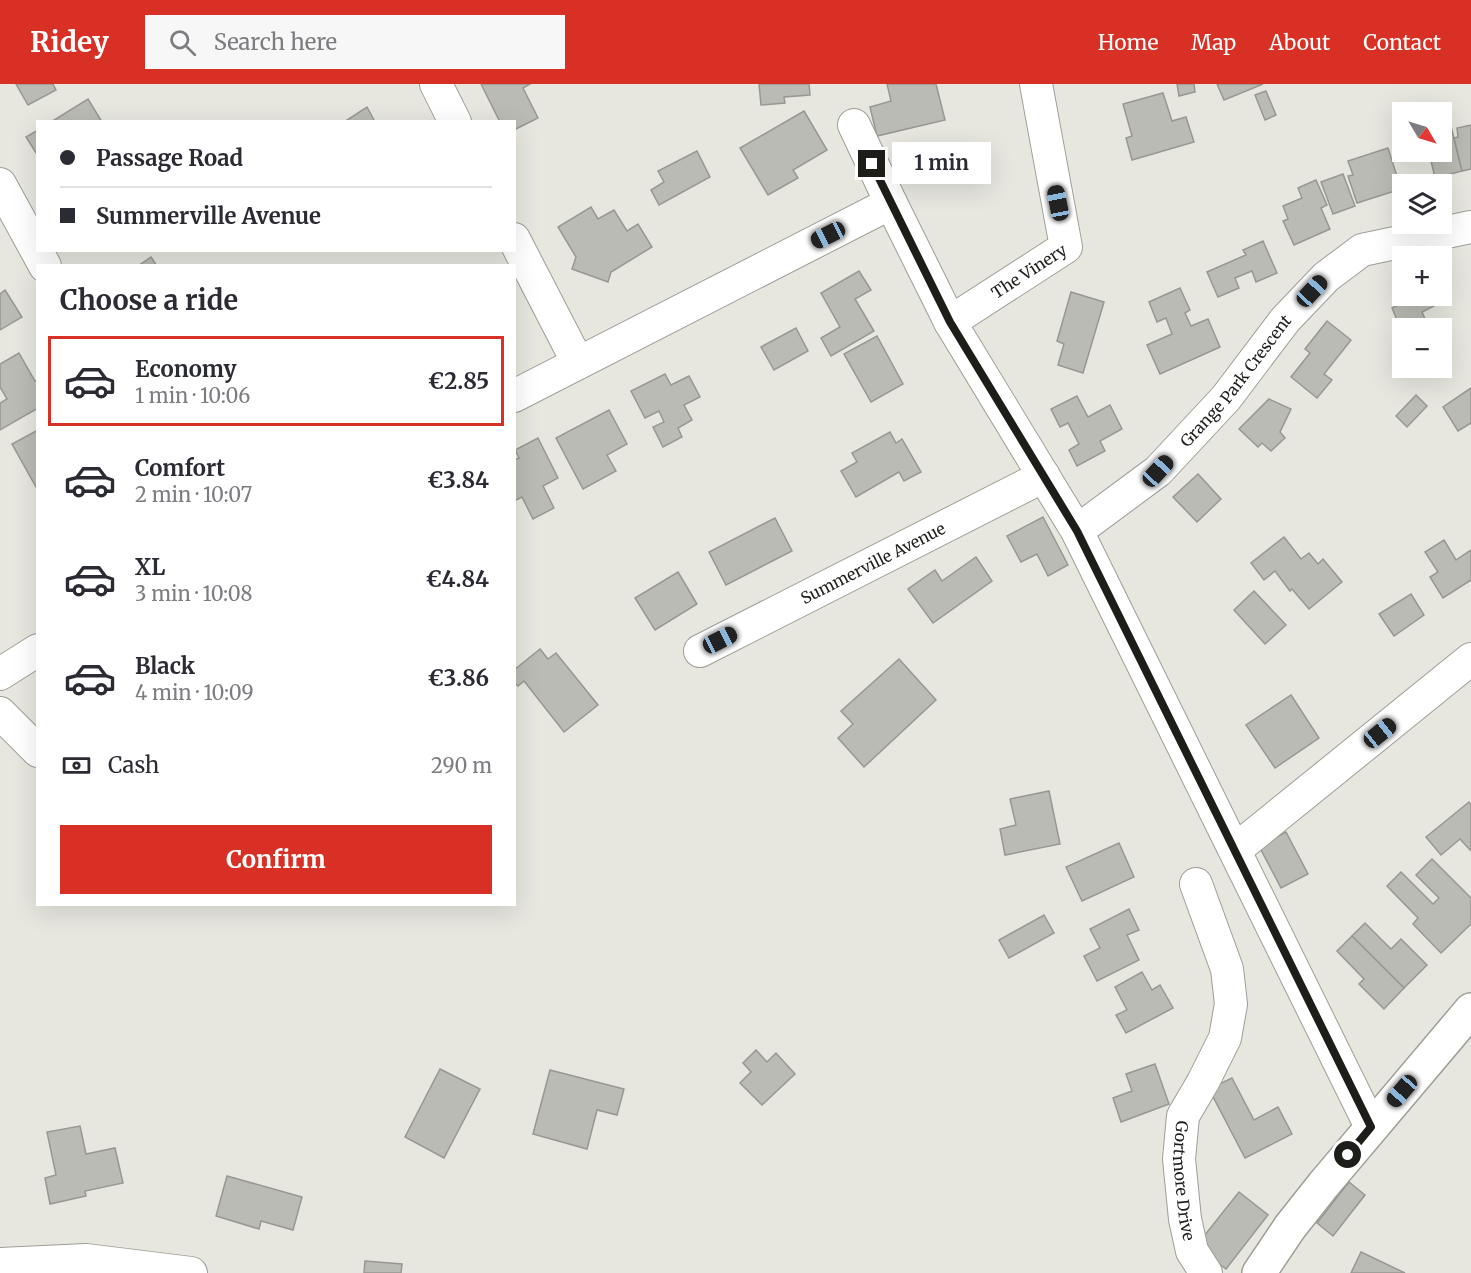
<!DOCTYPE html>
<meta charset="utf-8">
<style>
body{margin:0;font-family:Merriweather,serif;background:#f7f7f7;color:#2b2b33;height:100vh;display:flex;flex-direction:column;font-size:22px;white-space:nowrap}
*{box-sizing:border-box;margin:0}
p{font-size:20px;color:#7c7c81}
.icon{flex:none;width:33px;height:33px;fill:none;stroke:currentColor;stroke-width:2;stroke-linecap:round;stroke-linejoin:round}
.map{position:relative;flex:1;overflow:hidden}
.drawer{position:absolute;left:36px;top:180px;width:480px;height:642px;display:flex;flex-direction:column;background:#fff;border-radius:0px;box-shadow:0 6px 24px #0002}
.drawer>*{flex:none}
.banner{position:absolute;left:36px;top:36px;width:480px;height:132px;border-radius:0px;box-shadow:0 6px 24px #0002;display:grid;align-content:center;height:132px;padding:0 24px;background:#fff}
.needle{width:39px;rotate:128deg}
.controls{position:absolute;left:1392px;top:18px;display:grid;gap:12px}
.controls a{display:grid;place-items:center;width:60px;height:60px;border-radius:0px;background:#fff;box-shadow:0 6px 24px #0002;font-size:30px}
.end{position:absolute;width:27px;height:27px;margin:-14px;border:8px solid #1d1d1a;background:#fff;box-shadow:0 0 0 3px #fff}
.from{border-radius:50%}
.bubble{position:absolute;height:42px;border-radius:0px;background:#fff;box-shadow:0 6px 24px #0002;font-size:20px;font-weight:700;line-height:42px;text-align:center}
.car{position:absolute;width:18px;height:36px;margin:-18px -9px;border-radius:8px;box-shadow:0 0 4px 2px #0007;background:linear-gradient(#222 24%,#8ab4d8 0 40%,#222 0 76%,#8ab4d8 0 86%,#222 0)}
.banner b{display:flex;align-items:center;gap:21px;height:57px;font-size:22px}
.banner b+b{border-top:2px solid #e1e1e2}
.banner i{width:15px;height:15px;background:#2b2b33}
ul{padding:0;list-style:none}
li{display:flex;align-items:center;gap:18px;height:90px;margin:0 12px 9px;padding:0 12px;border:3px solid transparent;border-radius:0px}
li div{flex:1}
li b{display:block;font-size:22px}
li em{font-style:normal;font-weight:700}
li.active{border-color:#d93025}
li>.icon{width:54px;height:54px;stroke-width:1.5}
h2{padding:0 24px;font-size:27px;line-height:72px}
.pay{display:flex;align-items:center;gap:15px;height:66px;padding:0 24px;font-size:22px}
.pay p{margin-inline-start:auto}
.button{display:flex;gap:12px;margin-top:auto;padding:12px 24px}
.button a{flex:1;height:69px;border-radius:0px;background:#d93025;color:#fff;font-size:24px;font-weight:700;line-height:69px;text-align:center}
header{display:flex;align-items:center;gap:36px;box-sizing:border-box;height:84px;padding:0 30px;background:#d93025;color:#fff}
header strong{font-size:28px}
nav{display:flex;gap:33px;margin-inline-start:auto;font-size:21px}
.search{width:420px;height:54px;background:#f7f7f7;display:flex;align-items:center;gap:15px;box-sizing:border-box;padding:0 21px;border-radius:0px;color:#7c7c81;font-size:22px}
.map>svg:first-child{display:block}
</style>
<header>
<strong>Ridey</strong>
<div class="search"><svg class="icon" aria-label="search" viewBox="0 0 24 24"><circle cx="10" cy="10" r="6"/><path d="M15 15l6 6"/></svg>Search here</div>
<nav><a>Home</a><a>Map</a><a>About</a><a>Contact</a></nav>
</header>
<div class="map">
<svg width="1471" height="1189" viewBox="0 0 1471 1189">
<rect width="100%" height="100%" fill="#e7e7e0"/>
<g fill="#bbbbb5" stroke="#989892" stroke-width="1.5">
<path d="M16,0H53L56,6L28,21Z"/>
<path d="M481,0H530L523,4L538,34L514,46V38H500Z"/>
<path d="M759,0H809L810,11L784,13L785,19L761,21Z"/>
<path d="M887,0H936L945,36L877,52L870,23L891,17Z"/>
<path d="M1177,0H1194L1195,8L1179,12Z"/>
<path d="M1217,0H1263L1224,16Z"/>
<path d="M1266,7L1276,31L1265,36L1255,11Z"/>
<path d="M1163,9L1172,37L1186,33L1194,58L1132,76L1126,54L1132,52L1123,20Z"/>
<path d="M88,15L102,38H51Z"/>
<path d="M367,23L375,38H344Z"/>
<path d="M804,27L827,66L793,86L798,94L768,111L740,64Z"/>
<path d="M1450,38L1462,87L1435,94L1429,68H1442V40Z"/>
<path d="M1471,41V85L1462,87L1454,54L1458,53L1457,44Z"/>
<path d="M38,46V72L26,53Z"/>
<path d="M1388,64L1401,105L1357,119L1348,92L1353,91L1348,77Z"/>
<path d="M697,67L710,93L659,121L651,106L664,98L658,87Z"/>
<path d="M1343,90L1355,122L1333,130L1321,98Z"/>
<path d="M1316,96L1327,121L1321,124L1330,145L1294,161L1283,137L1288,135L1283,122L1302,114L1298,104Z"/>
<path d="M591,123L598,135L614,126L627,147L638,140L652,163L611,188L608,198L572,185L576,173L558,143Z"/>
<path d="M1263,157L1277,189L1256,198L1252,187L1235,194L1239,204L1218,213L1207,188L1246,171L1243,166Z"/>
<path d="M151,173L157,182H138Z"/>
<path d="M859,187L871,206L855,215L874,247L831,272L821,254L840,243L821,209Z"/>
<path d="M1180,204L1190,226L1185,229L1191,242L1208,235L1220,263L1160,290L1147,261L1172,250L1166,234L1157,238L1149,218Z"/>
<path d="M5,206L22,233L0,246V210Z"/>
<path d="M1071,208L1104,218L1083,289L1058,281L1064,260L1057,257Z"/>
<path d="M1419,212H1430L1434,222L1422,228L1429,244H1402V248L1392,224Z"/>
<path d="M1327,237L1351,256L1324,290L1332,296L1317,314L1291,293L1310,269L1305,265Z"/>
<path d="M796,244L808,267L774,286L761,263Z"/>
<path d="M877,252L903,300L871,318L844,270Z"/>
<path d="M19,269L35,297L38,296V324L0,346V319L7,315L0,303V280Z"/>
<path d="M665,290L671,301L689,292L700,313L684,321L692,336L678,344L682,353L663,363L653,343L664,338L659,327L645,334L631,307Z"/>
<path d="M1471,304V339L1458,347L1443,323Z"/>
<path d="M1416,311L1427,322L1407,343L1396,332Z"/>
<path d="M1077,312L1088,333L1110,321L1122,345L1100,357L1105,367L1077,382L1069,366L1079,360L1068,339L1060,343L1051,325Z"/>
<path d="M1269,315L1291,325L1280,348L1285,354L1271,367L1262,359L1258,363L1239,345Z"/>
<path d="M609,326L627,360L607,371L616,387L583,405L556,354Z"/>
<path d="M38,346V402L36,403L12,360Z"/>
<path d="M890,348L896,359L902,355L921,388L904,397L899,388L856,413L841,387L857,378L852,369Z"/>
<path d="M538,354L558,394L543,402L554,424L533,435L522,413L514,417V376L519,374L515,366Z"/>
<path d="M1198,390L1221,415L1197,438L1173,413Z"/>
<path d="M1043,433L1068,481L1048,492L1037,470L1021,478L1007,452Z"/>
<path d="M775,434L792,467L726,501L709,468Z"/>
<path d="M1284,453L1301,475L1309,469L1318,480L1323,475L1342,498L1309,525L1292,505L1290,507L1275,487L1264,496L1251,479Z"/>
<path d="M1444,456L1456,476L1471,466V496L1443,514L1430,493L1438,488L1425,468Z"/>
<path d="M976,473L992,497L933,539L908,505L935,486L942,497Z"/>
<path d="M678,488L697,520L655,546L635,514Z"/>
<path d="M1254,507L1286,541L1265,560L1234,526Z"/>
<path d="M1411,510L1424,531L1394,552L1379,530Z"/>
<path d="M540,565L548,575L556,569L598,621L564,648L524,597L518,602L514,598V586Z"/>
<path d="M899,575L936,616L864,683L838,654L853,640L841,627Z"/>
<path d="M1291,611L1319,654L1275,684L1246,641Z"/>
<path d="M1049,707L1060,760L1005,771L1000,745L1016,741L1010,715Z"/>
<path d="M1469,718L1471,721V767L1460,755L1441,771L1426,753Z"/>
<path d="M1286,748L1308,790L1281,804L1259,762Z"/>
<path d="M1119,759L1134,793L1082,817L1066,783Z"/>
<path d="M1432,775L1471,814V840L1441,869L1413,840L1418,834L1387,802L1401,788L1433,820L1439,814L1416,791Z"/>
<path d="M1129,825L1139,846L1127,851L1139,876L1097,897L1084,872L1100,864L1090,845Z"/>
<path d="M1044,831L1054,849L1009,874L999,856Z"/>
<path d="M1365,839L1391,865L1401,855L1427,881L1404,904L1352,852Z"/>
<path d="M1352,852L1404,904L1384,925L1359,900L1364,895L1337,867Z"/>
<path d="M1142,888L1152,906L1160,901L1173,924L1126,949L1116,931L1127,926L1115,903Z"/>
<path d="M756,966L767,978L776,969L795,990L762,1021L740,999L751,988L743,979Z"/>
<path d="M1155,980L1169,1020L1121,1038L1113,1014L1132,1007L1126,990Z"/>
<path d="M440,985L480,1005L444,1074L405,1053Z"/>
<path d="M550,986L624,1005L617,1031L597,1026L587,1065L533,1050Z"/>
<path d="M1232,994L1254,1036L1278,1023L1292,1050L1245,1074L1209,1005Z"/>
<path d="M80,1042L86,1070L115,1064L123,1099L85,1107L86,1112L50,1120L45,1094L56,1091L47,1048Z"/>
<path d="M227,1092L302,1113L293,1146L261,1137L259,1145L216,1132Z"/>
<path d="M1349,1098L1365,1111L1333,1152L1317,1139Z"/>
<path d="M1239,1108L1268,1131L1226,1185L1196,1162Z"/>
<path d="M1361,1168L1405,1189H1351Z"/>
<path d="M365,1177L402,1180L401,1189H364Z"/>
</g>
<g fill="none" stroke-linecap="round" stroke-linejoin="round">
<g stroke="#9e9e98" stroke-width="34">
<g id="minor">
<path d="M436,0L455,38"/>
<path d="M854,41L891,119"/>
<path d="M0,100L45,182"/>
<path d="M514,155L578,279"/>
<path id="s1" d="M950,238L1066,163L1036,0"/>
<path d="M514,312L891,119L950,238L1077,447L1371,1043"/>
<path id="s2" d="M1077,447L1158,387L1226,314L1285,236L1326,193L1362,166L1471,143"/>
<path id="s3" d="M700,567L1044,392"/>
<path d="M0,590L38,566"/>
<path d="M0,629L38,667"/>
<path d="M1235,766L1471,575"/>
<path id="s4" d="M1196,800L1227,885L1231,920L1225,954L1203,998L1183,1032L1179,1075L1185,1135L1192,1167L1206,1189"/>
<path d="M0,1180L86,1176L191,1189"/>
</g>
</g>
<g stroke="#9e9e98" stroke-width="36">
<path id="major" d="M1259,1189L1290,1143L1324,1100L1471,926"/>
</g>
<use href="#minor" stroke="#fff" stroke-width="32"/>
<use href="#major" stroke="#fff" stroke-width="33"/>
</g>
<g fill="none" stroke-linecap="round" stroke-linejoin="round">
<path stroke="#1d1d1a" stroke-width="8" d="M872,80L950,238L1077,447L1371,1043L1348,1071"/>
</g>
<g text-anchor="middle" stroke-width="4.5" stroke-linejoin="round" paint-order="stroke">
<g font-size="16" fill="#1d1d1a" stroke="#f5f4ed">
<text dy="6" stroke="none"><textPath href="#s1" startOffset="94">The Vinery</textPath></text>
<text dy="6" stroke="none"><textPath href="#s2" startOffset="220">Grange Park Crescent</textPath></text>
<text dy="6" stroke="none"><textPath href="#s3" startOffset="194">Summerville Avenue</textPath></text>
<text dy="6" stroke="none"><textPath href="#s4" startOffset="314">Gortmore Drive</textPath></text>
</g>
</g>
</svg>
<div class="controls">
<a><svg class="needle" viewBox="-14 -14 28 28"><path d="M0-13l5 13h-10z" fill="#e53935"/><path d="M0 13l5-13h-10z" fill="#7c7c81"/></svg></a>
<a><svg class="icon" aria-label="layers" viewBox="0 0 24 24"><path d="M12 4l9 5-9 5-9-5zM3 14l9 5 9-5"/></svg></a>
<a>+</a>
<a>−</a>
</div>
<i class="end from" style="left:1348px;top:1071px"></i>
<i class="end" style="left:872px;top:80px"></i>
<div class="bubble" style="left:892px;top:58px;width:99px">1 min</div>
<i class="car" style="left:1058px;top:119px;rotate:349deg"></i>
<i class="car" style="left:828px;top:151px;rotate:243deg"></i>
<i class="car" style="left:1312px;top:207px;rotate:43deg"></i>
<i class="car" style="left:1158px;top:387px;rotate:43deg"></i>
<i class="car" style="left:720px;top:556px;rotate:63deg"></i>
<i class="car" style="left:1380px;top:649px;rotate:51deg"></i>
<i class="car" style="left:1402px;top:1007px;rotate:221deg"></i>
<div class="banner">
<b><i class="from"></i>Passage Road</b>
<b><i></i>Summerville Avenue</b>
</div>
<section class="drawer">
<h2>Choose a ride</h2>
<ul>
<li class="active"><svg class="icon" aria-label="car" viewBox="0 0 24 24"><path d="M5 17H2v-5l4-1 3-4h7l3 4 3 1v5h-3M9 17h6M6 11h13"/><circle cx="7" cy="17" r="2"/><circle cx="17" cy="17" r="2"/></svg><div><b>Economy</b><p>1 min · 10:06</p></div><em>€2.85</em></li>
<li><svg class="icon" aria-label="car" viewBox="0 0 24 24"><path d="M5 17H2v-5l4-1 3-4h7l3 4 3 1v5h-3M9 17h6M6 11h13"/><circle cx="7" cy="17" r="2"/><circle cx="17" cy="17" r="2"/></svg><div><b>Comfort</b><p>2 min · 10:07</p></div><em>€3.84</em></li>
<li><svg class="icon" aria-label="car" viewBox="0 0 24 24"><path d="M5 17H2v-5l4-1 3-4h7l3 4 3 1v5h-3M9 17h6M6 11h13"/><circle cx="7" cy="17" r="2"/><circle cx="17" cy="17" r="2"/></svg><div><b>XL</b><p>3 min · 10:08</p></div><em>€4.84</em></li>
<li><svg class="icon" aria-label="car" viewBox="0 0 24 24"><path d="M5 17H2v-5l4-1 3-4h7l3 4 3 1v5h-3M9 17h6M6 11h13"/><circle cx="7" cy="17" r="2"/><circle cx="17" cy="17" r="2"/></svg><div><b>Black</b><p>4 min · 10:09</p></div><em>€3.86</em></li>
</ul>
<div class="pay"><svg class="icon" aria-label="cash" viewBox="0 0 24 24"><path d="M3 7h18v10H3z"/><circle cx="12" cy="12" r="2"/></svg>Cash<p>290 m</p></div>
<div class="button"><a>Confirm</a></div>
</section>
</div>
